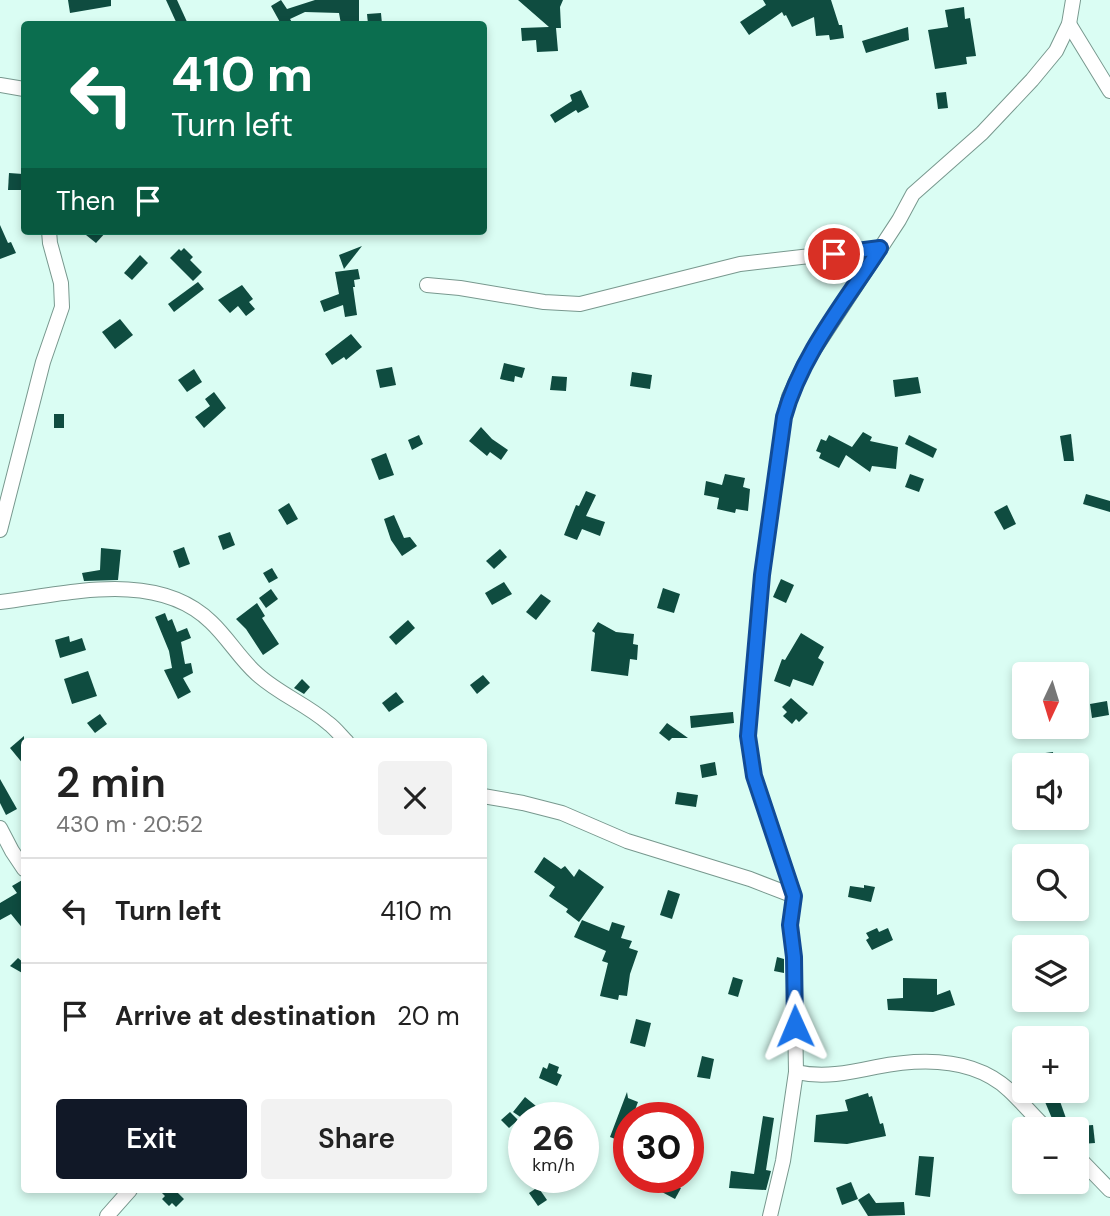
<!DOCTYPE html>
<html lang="en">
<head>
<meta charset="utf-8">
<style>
  body { margin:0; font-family:"DM Sans",sans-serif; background:#f2f2f2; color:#222; height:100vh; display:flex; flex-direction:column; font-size:26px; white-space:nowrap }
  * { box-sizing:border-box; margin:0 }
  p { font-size:23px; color:#767676 }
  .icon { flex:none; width:38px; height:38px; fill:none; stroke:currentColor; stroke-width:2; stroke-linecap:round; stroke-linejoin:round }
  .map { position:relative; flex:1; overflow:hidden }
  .details { position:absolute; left:21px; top:738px; width:466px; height:455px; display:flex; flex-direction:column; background:#fff; border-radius:7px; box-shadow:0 4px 10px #0003 }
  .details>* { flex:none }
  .banner { position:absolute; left:21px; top:21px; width:466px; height:214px; border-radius:7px; box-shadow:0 4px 10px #0003; background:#0b6e4f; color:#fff; overflow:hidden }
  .needle { width:46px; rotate:184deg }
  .buttons { position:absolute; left:1012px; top:662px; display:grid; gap:14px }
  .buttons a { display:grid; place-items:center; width:77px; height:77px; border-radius:7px; background:#fff; box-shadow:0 4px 10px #0003; font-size:35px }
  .speed { position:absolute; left:508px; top:1102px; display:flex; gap:14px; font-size:35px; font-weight:700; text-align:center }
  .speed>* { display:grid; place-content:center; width:91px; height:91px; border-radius:50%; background:#fff; box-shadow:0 4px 10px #0003; line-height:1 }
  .speed small { font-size:18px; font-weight:400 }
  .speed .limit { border:10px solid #d22; background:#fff; color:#111 }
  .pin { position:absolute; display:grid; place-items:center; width:60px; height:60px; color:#fff; margin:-30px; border:4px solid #fff; border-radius:50%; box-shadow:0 2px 7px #0007 }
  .me { position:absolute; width:77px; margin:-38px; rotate:359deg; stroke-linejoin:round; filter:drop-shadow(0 0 5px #0008) }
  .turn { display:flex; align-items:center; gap:24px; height:147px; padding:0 35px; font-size:32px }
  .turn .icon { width:91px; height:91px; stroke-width:2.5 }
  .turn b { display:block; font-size:49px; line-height:60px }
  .then { display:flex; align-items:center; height:66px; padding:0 35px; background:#0003; gap:14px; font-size:26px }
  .round { display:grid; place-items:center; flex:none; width:74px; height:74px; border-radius:7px; background:#f2f2f2 }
  .summary { display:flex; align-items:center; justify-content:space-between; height:119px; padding:0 35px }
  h1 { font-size:42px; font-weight:600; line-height:52px }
  .action { display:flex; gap:14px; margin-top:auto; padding:14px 35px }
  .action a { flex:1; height:80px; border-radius:7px; background:#111827; color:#fff; font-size:28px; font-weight:600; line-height:80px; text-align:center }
  .action a+a { background:#f2f2f2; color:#222 }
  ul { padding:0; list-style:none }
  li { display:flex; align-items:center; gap:21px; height:105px; padding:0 35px; border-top:2px solid #e0e0e0 }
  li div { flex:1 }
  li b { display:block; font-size:26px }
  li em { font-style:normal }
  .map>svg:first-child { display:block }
  .building { fill:#0f4c40 }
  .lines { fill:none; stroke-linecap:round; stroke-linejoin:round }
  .street-casing { stroke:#78988e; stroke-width:16 }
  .street { stroke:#fff; stroke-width:14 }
  .route-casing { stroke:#114b97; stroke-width:18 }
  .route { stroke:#1a73e8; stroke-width:12 }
</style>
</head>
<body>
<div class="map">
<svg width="1110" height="1216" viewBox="0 0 1110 1216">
  <rect width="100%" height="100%" fill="#dafdf3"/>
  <g class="building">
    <polygon points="68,0 111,0 111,6 70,13"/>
    <polygon points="166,0 177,0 188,24 177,24"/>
    <polygon points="281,0 287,9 315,0 359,0 359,22 341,24 339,13 305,12 290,19 293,24 281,24 271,6"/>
    <polygon points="518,0 563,0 560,7 561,28 556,28 558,51 537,52 536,40 522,41 521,28 549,27"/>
    <polygon points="763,0 831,0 839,25 842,25 844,38 830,40 829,35 816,36 814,17 792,27 786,15 784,16 782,12 749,35 740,22 766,5"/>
    <polygon points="964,7 965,19 970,18 976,56 966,57 967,64 935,69 928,30 948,27 945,10"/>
    <polygon points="381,13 382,24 368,24 367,14"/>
    <polygon points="908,27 909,40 866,53 862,41"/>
    <polygon points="581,90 589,107 578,113 576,110 555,123 550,115 572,101 570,95"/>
    <polygon points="946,92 948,108 938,109 936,93"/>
    <polygon points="9,173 23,174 22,190 8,190"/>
    <polygon points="0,225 8,243 11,242 16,253 0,259"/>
    <polygon points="81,231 107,231 96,243"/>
    <polygon points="362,246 344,269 339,255"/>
    <polygon points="184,248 193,257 190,260 202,272 193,281 170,258 179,249 181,251"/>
    <polygon points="140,255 148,263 132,280 124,273"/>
    <polygon points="358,269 360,279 354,280 355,287 353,287 357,315 345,317 343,305 324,312 320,301 339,294 335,272"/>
    <polygon points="198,282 204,289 174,312 168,304"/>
    <polygon points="242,285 253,299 249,302 255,309 246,316 238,306 230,313 218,300"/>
    <polygon points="120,319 133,335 115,349 102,332"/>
    <polygon points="351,334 362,347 346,360 344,357 332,365 325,354"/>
    <polygon points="504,363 525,368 522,378 515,376 514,382 500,379"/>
    <polygon points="392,367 396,385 380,388 376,370"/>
    <polygon points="194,369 202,382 187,392 178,380"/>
    <polygon points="632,372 652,375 650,389 630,386"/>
    <polygon points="552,376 567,377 566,391 550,390"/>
    <polygon points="918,377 921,393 895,397 893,380"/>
    <polygon points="214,392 226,408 204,428 195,417 210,406 205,399"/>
    <rect x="54" y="414" width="10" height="14"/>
    <polygon points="481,427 492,439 508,450 501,460 490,452 487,456 469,441"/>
    <polygon points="863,432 872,437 870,441 898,447 896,469 872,466 870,472 846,455 839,468 819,458 821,453 816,451 821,439 826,441 829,435 852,447"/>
    <polygon points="1071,434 1074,461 1064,461 1060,436"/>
    <polygon points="419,435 423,444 412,450 408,440"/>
    <polygon points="909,435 937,449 933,458 905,444"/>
    <polygon points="386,453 394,475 379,480 371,459"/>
    <polygon points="725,474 745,478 743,487 750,489 748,511 736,509 735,513 717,509 719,498 704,495 706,481 722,485"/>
    <polygon points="910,474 924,479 919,492 905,487"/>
    <polygon points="586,491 596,495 586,516 605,522 600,536 582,529 577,540 564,535 576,505 579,506"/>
    <polygon points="1086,494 1110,501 1110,512 1083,504"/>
    <polygon points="289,503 298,519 287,525 278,510"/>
    <polygon points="1007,505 1016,524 1004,530 994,512"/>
    <polygon points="394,515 404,538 410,537 417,546 402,556 391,540 384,519"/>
    <polygon points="230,532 235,545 223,550 218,536"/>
    <polygon points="184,547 190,564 179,568 173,551"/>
    <polygon points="101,548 121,550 118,580 84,581 82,573 100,570"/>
    <polygon points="500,549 507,557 494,569 486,561"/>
    <polygon points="272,568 278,578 269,583 263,573"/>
    <polygon points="781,579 794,585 786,603 773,597"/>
    <polygon points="504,582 512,594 492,605 485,593"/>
    <polygon points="663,588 680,594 674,613 657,608"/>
    <polygon points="271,589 278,599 266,608 259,598"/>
    <polygon points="541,594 551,601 536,620 526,612"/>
    <polygon points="257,603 265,616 262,618 279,644 263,655 246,629 236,619"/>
    <polygon points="165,613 168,621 172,619 177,632 187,628 191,638 181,642 185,664 191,663 193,673 183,678 191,692 178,699 164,670 172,668 169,651 155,617"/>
    <polygon points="408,620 415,628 396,645 389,637"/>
    <polygon points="598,622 616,632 634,634 633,644 638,645 637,660 630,659 628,676 591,671 595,633 592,631"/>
    <polygon points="801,633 824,647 818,658 824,662 813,686 793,679 790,687 774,681 782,659 785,660"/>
    <polygon points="69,636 70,642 82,638 86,650 60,658 55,640"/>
    <polygon points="88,671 97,696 72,704 64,679"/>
    <polygon points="483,675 490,683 477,694 470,685"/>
    <polygon points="302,679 310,687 304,694 294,688"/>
    <polygon points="396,692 404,702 389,712 382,703"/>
    <polygon points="791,698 808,713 799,722 796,719 792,724 783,716 787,712 782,707"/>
    <polygon points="1107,701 1109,715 1092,718 1090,704"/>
    <polygon points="733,712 734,723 691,728 690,716"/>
    <polygon points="100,714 107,724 95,733 87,723"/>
    <polygon points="667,723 688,738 672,738 669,741 659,733"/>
    <polygon points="24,736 24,765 10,748"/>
    <polygon points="1053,752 1054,765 1031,765 1030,755"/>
    <polygon points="715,762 717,775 702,778 700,765"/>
    <polygon points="0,779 17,809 6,815 0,803"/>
    <polygon points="677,792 698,795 696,807 675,804"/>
    <polygon points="544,857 561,869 565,866 574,877 579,869 604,887 579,922 566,912 568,909 549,896 555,887 534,872"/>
    <polygon points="24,879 24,930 11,914 0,920 0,903 17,893 12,886"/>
    <polygon points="864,885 875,887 871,902 848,897 850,886 864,888"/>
    <polygon points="668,890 680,894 672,919 660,915"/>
    <polygon points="582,920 609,931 612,922 625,926 621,938 632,941 629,948 638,951 630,974 627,996 619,995 618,1000 600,996 608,963 602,961 606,951 574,937"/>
    <polygon points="877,928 879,932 888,928 893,940 872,950 866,940 869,938 866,933"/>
    <polygon points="777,957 784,959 784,973 774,971"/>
    <polygon points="18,958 24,963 24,974 10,966"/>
    <polygon points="733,977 743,980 738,997 728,994"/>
    <polygon points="903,978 937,979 937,995 950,990 955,1005 933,1012 888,1010 887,999 903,998"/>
    <polygon points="636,1019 651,1023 645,1047 630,1043"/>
    <polygon points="702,1056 714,1059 710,1079 697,1077"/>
    <polygon points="549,1063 559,1067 557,1073 562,1075 557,1086 539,1078 543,1067 547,1069"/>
    <polygon points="1040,1090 1056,1090 1068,1124 1056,1128"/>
    <polygon points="627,1092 628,1098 638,1102 632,1118 628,1118 628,1126 623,1142 610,1137"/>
    <polygon points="868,1093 869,1097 872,1096 880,1124 883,1123 886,1136 847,1144 814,1142 816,1115 848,1111 845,1100"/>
    <polygon points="525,1097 536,1106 533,1109 546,1118 522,1118 513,1112"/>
    <polygon points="510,1112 518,1120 509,1128 501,1120"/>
    <polygon points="763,1116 774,1118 766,1170 771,1171 766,1190 729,1188 731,1171 754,1174"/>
    <polygon points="1093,1125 1095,1143 1081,1144 1079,1126"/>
    <polygon points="919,1156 934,1157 930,1197 915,1195"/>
    <polygon points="665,1181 681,1188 675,1199 660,1191"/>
    <polygon points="851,1182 858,1199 842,1205 836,1188"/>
    <polygon points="538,1187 547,1200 538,1206 529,1193"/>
    <polygon points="159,1190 175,1190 184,1199 176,1207 172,1203 169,1206 162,1199 165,1196"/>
    <polygon points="869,1193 876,1203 904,1202 905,1215 868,1216 858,1200"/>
  </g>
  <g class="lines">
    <defs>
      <g id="street">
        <polyline points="1069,24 1110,91"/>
        <polyline points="0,85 24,89"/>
        <polyline points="427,285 460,288 544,302 580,304 740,264 880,248"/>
        <polyline points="0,530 43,362 62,307 61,283 50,243 49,231"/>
        <path d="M 0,602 C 67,594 157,569 211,622 C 228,638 240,659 257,674 C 279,694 306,704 328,723 C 335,728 341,736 347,742"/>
        <polyline points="483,796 523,803 562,813 627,841 750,879 794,896 790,925 794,957 796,1072 783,1161 770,1216"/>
        <polyline points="0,828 12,851 24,869"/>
        <polyline points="794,896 754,776 748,736 762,575 784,417 789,397 804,365 899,220 913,194 982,133 1032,80 1056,51 1069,24 1073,0"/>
        <path d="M 796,1072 C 823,1078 848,1073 876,1067 C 921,1058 973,1057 1009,1090 C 1022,1102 1034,1117 1047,1129"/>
        <polyline points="1076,1155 1110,1190"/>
        <polyline points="107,1216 130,1190"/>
      </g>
    </defs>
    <use href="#street" class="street-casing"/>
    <use href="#street" class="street"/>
  </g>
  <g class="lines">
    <defs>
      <path id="route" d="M 795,1026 L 794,957 L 790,925 L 794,896 L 754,776 L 748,736 L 762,575 L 784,417 C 801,355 845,302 880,248 L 834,254"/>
    </defs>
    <use href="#route" class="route-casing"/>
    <use href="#route" class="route"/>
  </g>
</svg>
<div class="buttons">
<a><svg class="needle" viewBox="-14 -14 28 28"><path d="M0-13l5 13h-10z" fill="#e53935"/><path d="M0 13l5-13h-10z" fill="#767676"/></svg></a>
<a><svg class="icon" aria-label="sound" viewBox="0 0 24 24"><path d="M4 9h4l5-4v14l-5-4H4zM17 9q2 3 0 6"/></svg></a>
<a><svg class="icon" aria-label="search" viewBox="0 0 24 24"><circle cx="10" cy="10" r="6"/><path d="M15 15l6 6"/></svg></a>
<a><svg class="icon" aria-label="layers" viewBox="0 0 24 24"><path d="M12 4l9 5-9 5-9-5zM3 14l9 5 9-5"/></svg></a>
<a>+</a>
<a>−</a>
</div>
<div class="speed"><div>26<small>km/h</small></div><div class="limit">30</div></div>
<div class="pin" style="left:834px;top:254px;background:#d93025"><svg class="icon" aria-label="arrive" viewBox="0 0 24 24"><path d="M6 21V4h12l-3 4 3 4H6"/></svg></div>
<svg class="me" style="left:795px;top:1026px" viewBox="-20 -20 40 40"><path d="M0-17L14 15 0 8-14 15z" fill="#1a73e8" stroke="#fff" stroke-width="4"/></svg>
<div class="banner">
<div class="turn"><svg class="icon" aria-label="left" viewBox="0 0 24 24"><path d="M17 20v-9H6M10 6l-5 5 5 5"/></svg><div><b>410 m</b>Turn left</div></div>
<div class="then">Then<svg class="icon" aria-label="arrive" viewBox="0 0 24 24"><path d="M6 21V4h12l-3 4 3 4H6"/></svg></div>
</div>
<section class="details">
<div class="summary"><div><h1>2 min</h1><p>430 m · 20:52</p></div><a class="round"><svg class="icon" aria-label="close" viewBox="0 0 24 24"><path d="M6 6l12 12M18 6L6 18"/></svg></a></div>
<ul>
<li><svg class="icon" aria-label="left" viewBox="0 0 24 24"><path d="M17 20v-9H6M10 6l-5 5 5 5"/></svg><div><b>Turn left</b></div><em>410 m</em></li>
<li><svg class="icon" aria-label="arrive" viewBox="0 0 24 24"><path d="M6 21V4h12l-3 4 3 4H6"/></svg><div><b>Arrive at destination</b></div><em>20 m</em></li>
</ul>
<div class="action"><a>Exit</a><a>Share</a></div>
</section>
</div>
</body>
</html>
